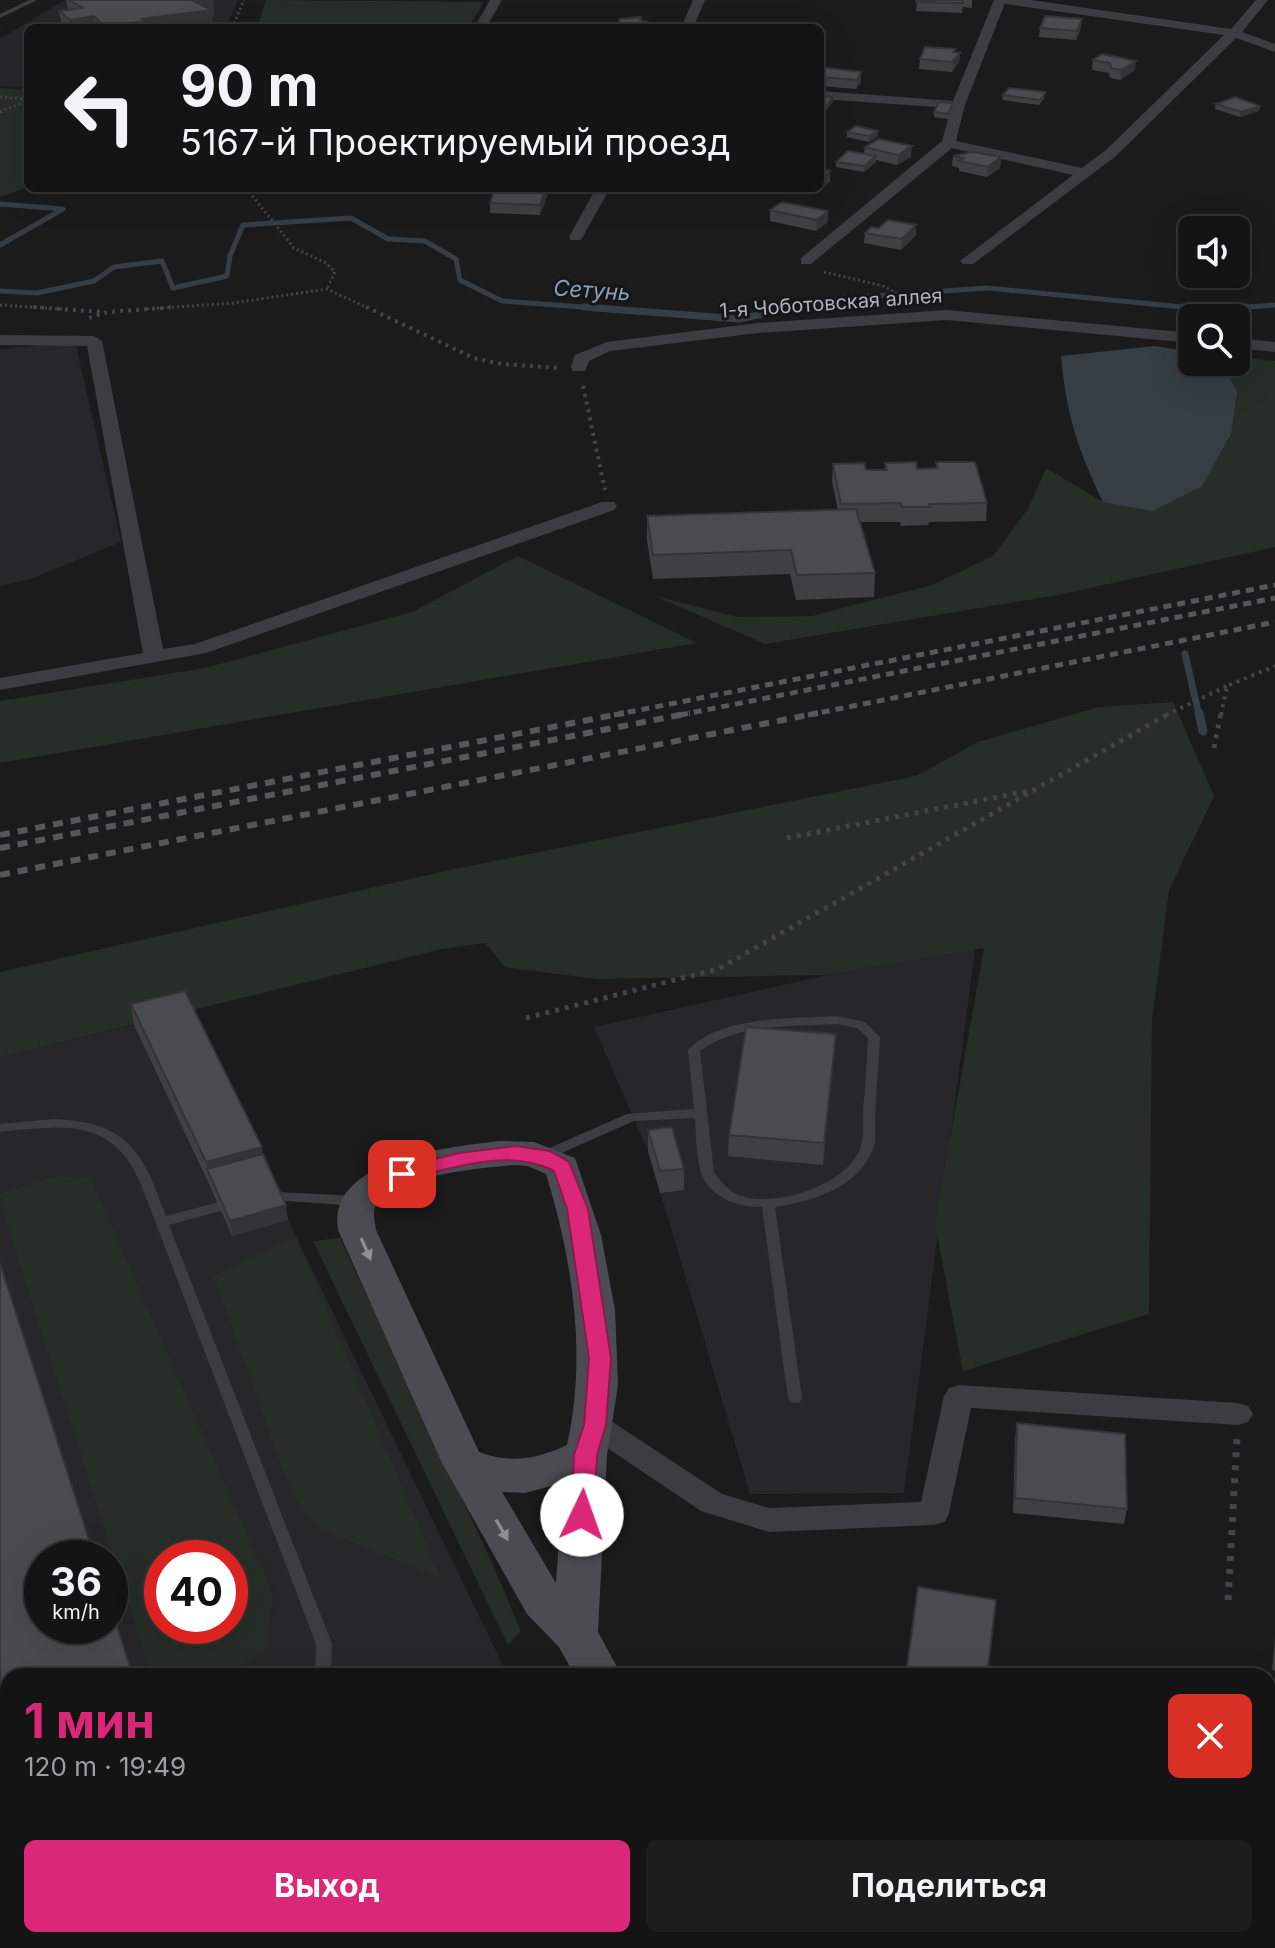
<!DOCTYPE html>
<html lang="ru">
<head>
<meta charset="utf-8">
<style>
  body { margin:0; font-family:Inter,sans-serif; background:#1d1d1e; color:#f1f3f6; height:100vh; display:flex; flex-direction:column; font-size:30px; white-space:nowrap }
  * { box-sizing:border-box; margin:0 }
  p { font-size:26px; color:#9d9ea0 }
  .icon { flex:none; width:44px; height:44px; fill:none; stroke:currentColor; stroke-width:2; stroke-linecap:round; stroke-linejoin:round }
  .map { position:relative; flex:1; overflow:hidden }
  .details { position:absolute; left:0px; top:1668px; width:1276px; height:280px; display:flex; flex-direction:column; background:#141415; border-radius:24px 24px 0 0; box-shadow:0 8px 32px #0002,0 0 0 2px #333334 }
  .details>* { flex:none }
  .top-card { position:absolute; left:24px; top:24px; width:800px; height:168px; border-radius:12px; box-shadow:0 8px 32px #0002,0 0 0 2px #333334; background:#141415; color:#f1f3f6; overflow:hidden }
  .controls { position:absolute; left:1178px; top:216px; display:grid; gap:16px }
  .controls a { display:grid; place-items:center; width:72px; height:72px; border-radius:12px; background:#141415; box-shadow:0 8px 32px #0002,0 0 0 2px #333334; font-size:40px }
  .speed { position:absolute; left:24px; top:1540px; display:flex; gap:16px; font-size:40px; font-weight:700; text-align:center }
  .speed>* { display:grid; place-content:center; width:104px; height:104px; border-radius:50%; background:#141415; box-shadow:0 8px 32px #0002,0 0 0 2px #333334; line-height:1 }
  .speed small { font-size:20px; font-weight:400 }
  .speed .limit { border:12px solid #d22; background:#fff; color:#111 }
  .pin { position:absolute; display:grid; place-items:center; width:68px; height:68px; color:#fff; margin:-34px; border-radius:16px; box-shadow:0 4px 12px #0006 }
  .me { position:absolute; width:88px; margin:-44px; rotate:3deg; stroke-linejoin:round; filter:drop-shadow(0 0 6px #0008) }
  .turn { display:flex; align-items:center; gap:28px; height:168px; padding:0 24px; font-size:36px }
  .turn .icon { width:104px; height:104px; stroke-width:2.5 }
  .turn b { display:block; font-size:56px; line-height:68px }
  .round { display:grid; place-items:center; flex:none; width:84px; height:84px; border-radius:12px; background:#1d1d1e }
  .headline { display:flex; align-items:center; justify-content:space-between; height:136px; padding:0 24px }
  h1 { font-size:48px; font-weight:700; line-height:60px; color:#db2777 }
  .button { display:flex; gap:16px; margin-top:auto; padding:16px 24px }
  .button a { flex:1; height:92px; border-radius:12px; background:#db2777; color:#fff; font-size:32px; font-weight:700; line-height:92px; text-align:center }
  .button a+a { background:#1d1d1e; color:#f1f3f6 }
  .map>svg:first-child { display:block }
  .built { fill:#272729; fill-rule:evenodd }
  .green { fill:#272e28; fill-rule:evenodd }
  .water { fill:#363e44 }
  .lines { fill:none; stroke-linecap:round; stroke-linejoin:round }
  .stream-far2 { stroke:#363e44; stroke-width:5 }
  .stream-far1 { stroke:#363e44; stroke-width:7 }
  .stream { stroke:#363e44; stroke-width:9 }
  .path-far3 { stroke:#424448; stroke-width:3; stroke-dasharray:2 3; stroke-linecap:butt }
  .path-far2 { stroke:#424448; stroke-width:4; stroke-dasharray:3 5; stroke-linecap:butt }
  .path-far1 { stroke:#424448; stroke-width:5; stroke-dasharray:4 6; stroke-linecap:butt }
  .path { stroke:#424448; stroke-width:7; stroke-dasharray:5 8; stroke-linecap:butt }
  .lane { fill:#3c3d41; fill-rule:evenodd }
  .street { fill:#3c3d41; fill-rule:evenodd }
  .secondary { fill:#4a4c51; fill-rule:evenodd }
  .rail-far1 { stroke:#55575c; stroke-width:5; stroke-dasharray:8 6; stroke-linecap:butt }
  .rail { stroke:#55575c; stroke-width:6; stroke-dasharray:10 8; stroke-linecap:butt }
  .wall { fill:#404043 }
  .shaded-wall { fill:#343437 }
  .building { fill:#4a4b4e; stroke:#343437; stroke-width:2 }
  .oneway { fill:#8c8f95 }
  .route { fill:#db2777; stroke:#8e194d; stroke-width:2 }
  .labels { text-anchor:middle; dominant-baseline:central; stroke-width:6; stroke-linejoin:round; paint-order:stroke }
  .far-street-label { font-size:20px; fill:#afb3ba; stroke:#161618 }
  .far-water-label { font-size:22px; font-style:italic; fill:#8aa0b1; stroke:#161618 }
</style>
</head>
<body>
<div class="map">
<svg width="1275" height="1948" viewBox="0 0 1275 1948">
  <rect width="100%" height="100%" fill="#1b1b1c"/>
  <g class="built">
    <polygon points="65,0 238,0 226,28 28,28 28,88 0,86 0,39"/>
    <polygon points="60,344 76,346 121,542 30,579 0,586 0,349"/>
    <polygon points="976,942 904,1493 750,1494 648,1151 594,1027"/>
    <path d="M 188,1012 L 508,1676 L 8,1676 L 8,1940 L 480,1940 L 472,1948 L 0,1948 L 0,1057 ZM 42,1558 L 110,1558 L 110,1626 L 42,1626 ZM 162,1558 L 230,1558 L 230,1626 L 162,1626 Z"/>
  </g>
  <g class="green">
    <polygon points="266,0 484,2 468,28 257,28"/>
    <polygon points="0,88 28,90 28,187 0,197"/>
    <polygon points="1236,357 1275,361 1275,547 1063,594 765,644 655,596 737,617 812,616 932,585 993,556 1028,509 1046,468 1103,502 1237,391 1220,362 1236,362"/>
    <polygon points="518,556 697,643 0,763 0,701 205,668 412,612"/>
    <polygon points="1173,702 1214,796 1169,890 1152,1020 1149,1314 963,1371 935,1224 984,948 825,975 597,979 505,967 485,943 442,949 0,1057 0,972 450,870 916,776 978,742 1099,707"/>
    <path d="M 58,1176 L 90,1177 L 273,1594 L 267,1648 L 226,1676 L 152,1676 L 0,1202 L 0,1194 ZM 162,1558 L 230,1558 L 230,1626 L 162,1626 Z"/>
    <polygon points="296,1237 441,1578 319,1528 292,1495 214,1276"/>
    <polygon points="340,1238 492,1563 521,1631 508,1645 313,1241"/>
  </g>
  <path class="water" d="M 1155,346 L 1192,352 L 1192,362 L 1220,362 L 1237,391 L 1231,434 L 1202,486 L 1153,511 L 1103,502 C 1078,450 1066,414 1061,356 Z"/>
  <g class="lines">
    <g class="stream-far2">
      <polyline points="0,204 63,209 0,245"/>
      <polyline points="0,291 37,293 94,281 114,267 162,261 173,288 227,276 230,256 243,225 351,218 388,239 425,241 456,259 460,280 502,301 610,309"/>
      <polyline points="788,309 844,298 987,288 1203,309"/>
      <polyline points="1221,309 1275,305"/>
    </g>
    <g class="stream-far1">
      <polyline points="584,307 739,319 798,307"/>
      <polyline points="1183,307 1211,310 1246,307"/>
      <polyline points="1185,654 1199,715"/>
    </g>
    <polyline class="stream" points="1199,713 1203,731"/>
    <g class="path-far3">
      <polyline points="232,28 244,0"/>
      <polyline points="0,97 27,99"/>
      <polyline points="0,112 28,100"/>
      <polyline points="246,188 294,248 326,263 335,272 327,289"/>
      <polyline points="824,272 883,286 902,296"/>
      <polyline points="0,305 62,309"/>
      <polyline points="147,309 234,303 327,289 370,309"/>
    </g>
    <g class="path-far2">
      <polyline points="33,307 103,312"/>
      <polyline points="366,307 474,358 501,364 561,368"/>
      <polyline points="89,318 108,312 175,307"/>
      <polyline points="583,386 605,490"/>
      <polyline points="1166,715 1227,686"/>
      <polyline points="1221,715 1227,686 1275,666"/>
    </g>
    <g class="path-far1">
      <polyline points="1214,748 1221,713"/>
      <polyline points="787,838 1034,790 1170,713"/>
      <polyline points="526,1018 718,969 1034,790"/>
    </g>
    <polyline class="path" points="1228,1600 1237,1438"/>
    <g class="lane">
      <polygon points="29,0 37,0 0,18 0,14"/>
      <path d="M 836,1016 L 865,1022 L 880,1037 C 879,1064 876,1091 875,1118 C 875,1129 877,1139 873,1149 C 858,1188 813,1201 775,1207 L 802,1398 L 800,1402 L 795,1403 L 790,1402 L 788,1398 L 762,1207 C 738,1208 706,1196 700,1169 C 696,1153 696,1134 695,1118 L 634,1121 L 548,1159 L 538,1159 L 536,1156 L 538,1153 L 627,1114 L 694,1109 L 688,1050 C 720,1015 792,1019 836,1016 ZM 836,1024 L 857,1028 L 868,1038 C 867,1063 865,1088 863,1112 C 862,1124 865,1138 860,1149 C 845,1186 777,1207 741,1196 C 729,1192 721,1182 714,1172 L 700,1051 C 739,1023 790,1027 836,1024 Z"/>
      <path d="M 54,1119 C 128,1122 143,1152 166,1216 L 219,1202 L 224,1204 L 226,1207 L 224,1210 L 169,1225 L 332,1644 L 331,1676 L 315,1676 L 316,1644 L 142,1187 C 114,1117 64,1125 0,1132 L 0,1124 Z"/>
      <polygon points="278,1192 358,1196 363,1198 365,1201 363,1204 358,1206 273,1200 271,1197 273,1194"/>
      <polygon points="8,1924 9,1940 0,1943 0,1927"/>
    </g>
    <g class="street">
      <polygon points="490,0 502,0 486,28 474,28"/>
      <polygon points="693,0 705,0 693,28 681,28"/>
      <path d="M 994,0 L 1031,0 L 1231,29 L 1256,0 L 1268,0 L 1242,32 L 1275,44 L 1275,52 L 1236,38 L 1116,156 L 973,264 L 963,264 L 960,261 L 1073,175 L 952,148 L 811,264 L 801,264 L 801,258 L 942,141 L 951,108 L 820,99 L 820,91 L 953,101 ZM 1005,3 L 1006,4 L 1224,35 L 1106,150 L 1082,168 L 956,141 L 965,105 Z"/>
      <polygon points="596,188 610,188 581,240 571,240 569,237"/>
      <polygon points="947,310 1192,333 1192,343 947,320 758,333 610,351 589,361 585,371 573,371 571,367 575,355 607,342 758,323"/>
      <polygon points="0,335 94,336 102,341 163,649 195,644 602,502 614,502 617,506 614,510 206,653 0,690 0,678 143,653 87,346 0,345"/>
      <polygon points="1236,338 1275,342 1275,352 1236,348"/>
      <polygon points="959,1385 1238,1403 1248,1406 1253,1414 1248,1422 1238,1425 971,1408 949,1513 945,1522 934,1525 769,1532 701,1511 585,1433 580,1425 585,1417 595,1414 605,1417 722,1494 769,1508 921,1502 944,1396 949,1388"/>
    </g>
    <g class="secondary">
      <path d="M 500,1141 L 534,1142 L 575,1158 L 601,1235 L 615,1310 L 618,1385 L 607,1455 L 598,1632 L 622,1676 L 575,1676 L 559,1647 L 527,1614 L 442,1463 L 338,1230 C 326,1159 450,1147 500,1141 ZM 516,1165 L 528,1166 L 546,1174 C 573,1262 587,1355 567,1445 C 537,1459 511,1464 479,1452 L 376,1230 C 375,1222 372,1212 376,1205 C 395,1175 484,1167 516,1165 ZM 563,1483 L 556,1583 L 502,1492 L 525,1493 Z"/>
      <polygon points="586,1940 636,1940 633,1948 583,1948"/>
    </g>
    <g class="rail-far1">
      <polyline points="614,715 1275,585"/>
      <polyline points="680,715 1275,598"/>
      <polyline points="808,715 1275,622"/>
    </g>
    <g class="rail">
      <polyline points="0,835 624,713"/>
      <polyline points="0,848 690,713"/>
      <polyline points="0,875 818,713"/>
    </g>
  </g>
  <g class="wall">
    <polygon points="66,0 213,0 214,15 212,16 213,28 62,28 59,11 68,10"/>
    <polygon points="917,0 972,0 972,8 963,7 962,13 916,11"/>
    <polygon points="641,20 647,28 617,28 617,26"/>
    <polygon points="1040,28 1081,28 1076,40 1039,37"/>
    <polygon points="954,52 960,53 959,62 952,72 919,69 920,59"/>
    <polygon points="1102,54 1135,70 1120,80 1110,78 1109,73 1092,70 1093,60"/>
    <polygon points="820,67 861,72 861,82 856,89 820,86"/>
    <polygon points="1003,95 1045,97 1039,105 1002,100"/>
    <polygon points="820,96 833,102 826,110 820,110"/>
    <polygon points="953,103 952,108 948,119 934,117 934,112"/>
    <polygon points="1216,104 1260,106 1259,111 1240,117 1215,109"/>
    <polygon points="878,131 878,136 869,142 847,137 847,132"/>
    <polygon points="865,147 911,157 897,165 876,160 876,162 864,172 836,167 836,162 864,154"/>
    <polygon points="953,156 1001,157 1000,168 987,177 959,171 959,168 952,166"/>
    <polygon points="830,182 813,194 782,188 820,188"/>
    <polygon points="495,188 547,188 548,194 540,215 490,213 490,203"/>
    <polygon points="770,210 828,222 816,231 770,221"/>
    <polygon points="916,225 916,235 901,250 864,243 865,233 879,228"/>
    <polygon points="936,462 987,503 986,521 929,522 928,525 901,526 900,522 860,522 875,573 874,597 796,600 790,574 653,579 647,540 647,516 838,510 832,482 833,464 866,470 885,470 885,463 917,469 936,468"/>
    <polygon points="131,1004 263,1154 288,1220 232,1236 209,1184 134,1025"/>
    <polygon points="834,1055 823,1165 728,1156 729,1135"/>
    <polygon points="648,1130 684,1169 684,1190 660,1193 648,1151"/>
    <polygon points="1017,1423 1127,1509 1124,1524 1013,1513 1015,1438"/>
    <polygon points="1275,1639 1275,1671 1272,1670"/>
  </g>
  <g class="shaded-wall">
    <polygon points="199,0 213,0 214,15 212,16 213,28 99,28 142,19"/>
    <polygon points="94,16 95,25 93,23 94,28 71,28 70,20"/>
    <polygon points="1082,19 1081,28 1076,40 1077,31"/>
    <polygon points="955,49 954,59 960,53 959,62 952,72"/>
    <polygon points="1136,61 1135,70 1120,80 1121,70"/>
    <polygon points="861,72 861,82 856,89 857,80"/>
    <polygon points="833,97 833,102 826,110 827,105"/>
    <polygon points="1260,106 1259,111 1240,117 1241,112"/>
    <polygon points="878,131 878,136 869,142 869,136"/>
    <polygon points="912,146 911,157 897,165 898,155"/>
    <polygon points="876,156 876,162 864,172 864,166"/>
    <polygon points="1001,157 1000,168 987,177 988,167"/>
    <polygon points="830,171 830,182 813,194 814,188 820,188 820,179"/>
    <polygon points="546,188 547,188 548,194 540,215 540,205"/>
    <polygon points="828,211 828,222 816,231 817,220"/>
    <polygon points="916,225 916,235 901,250 902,239"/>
    <polygon points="836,1034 834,1055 823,1165 824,1143"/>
    <polygon points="262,1147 264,1169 207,1169 206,1162"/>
    <polygon points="286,1205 288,1220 232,1236 230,1221"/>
    <polygon points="8,1814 8,1830 0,1833 0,1817"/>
  </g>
  <g class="building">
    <polygon points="69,0 199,0 193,1 212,10 142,19 145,21 99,28 93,23 100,22 94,16 70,20 59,11 83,8"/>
    <polygon points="917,0 963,0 963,3 916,2"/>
    <polygon points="1045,16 1082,19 1077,31 1040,28"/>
    <polygon points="641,17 640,20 648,22 645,27 617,26 620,19"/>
    <polygon points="552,26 570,26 570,28 550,28"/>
    <polygon points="925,47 955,49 953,52 960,53 952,62 920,59"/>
    <polygon points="1102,54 1136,61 1121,70 1111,68 1110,63 1093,60"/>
    <polygon points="820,67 861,72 857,80 820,77"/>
    <polygon points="1009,88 1046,92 1040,100 1003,95"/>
    <polygon points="820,96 833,97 827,105 820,105"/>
    <polygon points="1235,97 1260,106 1241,112 1216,104"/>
    <polygon points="939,102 953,103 948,114 934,112"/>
    <polygon points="856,126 878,131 869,136 847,132"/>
    <polygon points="879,139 912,146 898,155 865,147"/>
    <polygon points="848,151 876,156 864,166 836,162"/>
    <polygon points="973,152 1001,157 988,167 959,161 964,158 953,156"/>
    <polygon points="820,169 830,171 820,179"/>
    <polygon points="495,188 546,188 540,205 490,203"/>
    <polygon points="782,202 828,211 817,220 770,210"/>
    <polygon points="888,220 916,225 902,239 865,233 871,227 879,228"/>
    <polygon points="916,462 917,469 938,468 936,462 975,462 987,503 929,504 930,507 902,507 901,503 841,504 833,464 864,463 866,470 887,470 885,463"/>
    <polygon points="856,509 875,573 797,575 791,550 653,555 647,516"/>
    <polygon points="185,991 262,1147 206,1162 131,1004"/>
    <polygon points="746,1027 836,1034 824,1143 729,1135"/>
    <polygon points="672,1127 684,1169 660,1171 648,1130"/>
    <polygon points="263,1154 286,1205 230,1221 207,1169"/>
    <polygon points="0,1263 95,1558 42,1558 42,1626 110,1626 110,1604 133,1676 8,1676 8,1814 0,1817"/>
    <polygon points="1017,1423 1125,1434 1127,1509 1015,1498"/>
    <polygon points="918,1587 996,1600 987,1676 920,1676 906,1674"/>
  </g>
  <defs><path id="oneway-solid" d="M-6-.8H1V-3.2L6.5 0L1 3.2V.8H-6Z" transform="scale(2)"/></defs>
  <g class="oneway">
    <use href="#oneway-solid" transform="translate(366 1249) rotate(66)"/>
    <use href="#oneway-solid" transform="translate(502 1530) rotate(60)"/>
  </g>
  <path class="route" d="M 516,1146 L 550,1151 L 569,1162 L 588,1209 L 611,1358 L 606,1425 L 597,1455 L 594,1515 L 591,1521 L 582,1524 L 574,1521 L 571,1515 L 574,1455 L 584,1425 L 589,1358 L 567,1209 L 554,1171 C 509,1147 449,1169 402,1180 L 392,1174 L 395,1169 L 459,1153 Z"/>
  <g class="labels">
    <g class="far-street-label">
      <text transform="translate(831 303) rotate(-4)">1-я Чоботовская аллея</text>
    </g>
    <g class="far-water-label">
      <text transform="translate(592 290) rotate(4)">Сетунь</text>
    </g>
  </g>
</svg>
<div class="controls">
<a><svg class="icon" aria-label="sound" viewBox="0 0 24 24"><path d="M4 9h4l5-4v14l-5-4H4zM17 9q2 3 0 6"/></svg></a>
<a><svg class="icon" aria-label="search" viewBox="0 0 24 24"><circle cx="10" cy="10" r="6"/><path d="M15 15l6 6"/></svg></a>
</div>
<div class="speed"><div>36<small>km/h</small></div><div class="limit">40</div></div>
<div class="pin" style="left:402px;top:1174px;background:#d93025"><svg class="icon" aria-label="arrive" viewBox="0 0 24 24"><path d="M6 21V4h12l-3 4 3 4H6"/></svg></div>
<svg class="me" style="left:582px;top:1515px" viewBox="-20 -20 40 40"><circle r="19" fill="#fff"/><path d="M0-13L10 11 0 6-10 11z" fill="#db2777"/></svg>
<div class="top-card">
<div class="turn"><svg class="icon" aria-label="left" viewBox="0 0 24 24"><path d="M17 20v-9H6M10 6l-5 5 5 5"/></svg><div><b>90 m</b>5167-й Проектируемый проезд</div></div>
</div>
<section class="details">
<div class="headline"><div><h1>1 мин</h1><p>120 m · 19:49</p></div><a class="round" style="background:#d93025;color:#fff"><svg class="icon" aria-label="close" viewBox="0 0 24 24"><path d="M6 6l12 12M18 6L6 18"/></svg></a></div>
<div class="button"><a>Выход</a><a>Поделиться</a></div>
</section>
</div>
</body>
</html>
